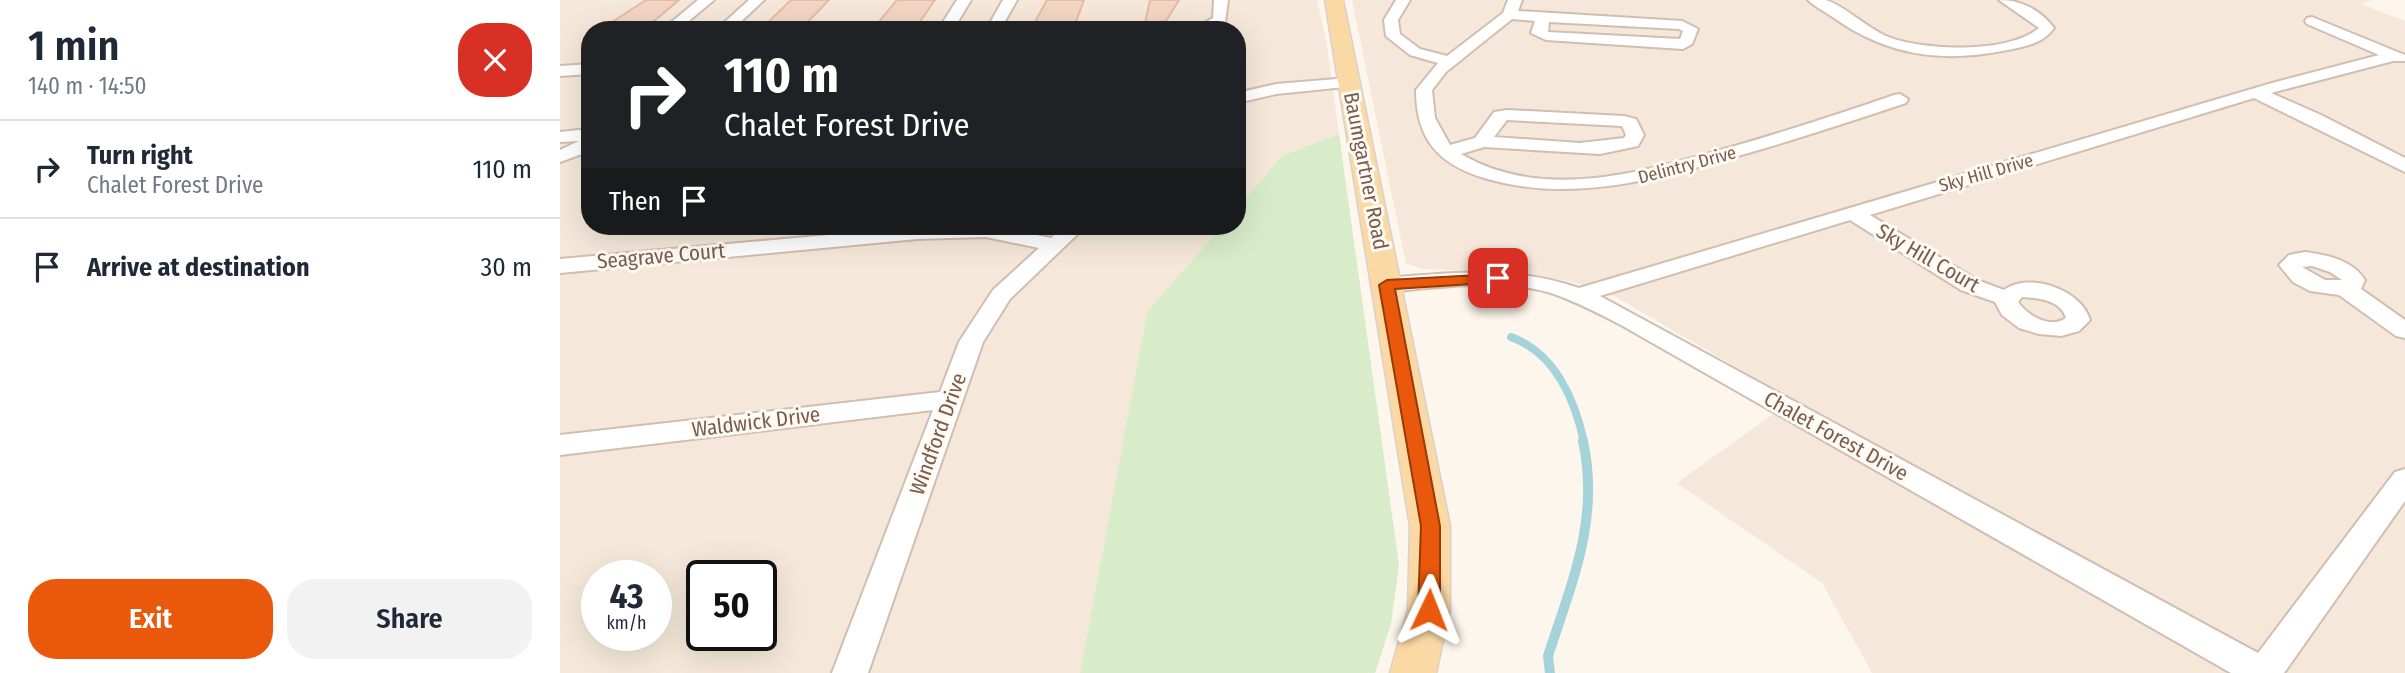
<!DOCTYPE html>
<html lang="en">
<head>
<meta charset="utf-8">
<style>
  body { margin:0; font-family:"Fira Sans Condensed",sans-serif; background:#f2f2f3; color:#1f2937; height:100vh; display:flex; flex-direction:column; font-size:26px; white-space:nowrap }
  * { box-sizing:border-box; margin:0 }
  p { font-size:23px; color:#747a83 }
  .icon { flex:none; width:38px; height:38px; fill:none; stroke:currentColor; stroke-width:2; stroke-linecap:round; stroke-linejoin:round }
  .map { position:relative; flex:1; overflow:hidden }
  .side { display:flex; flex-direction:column; background:#fff; width:560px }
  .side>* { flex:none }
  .top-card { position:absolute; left:21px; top:21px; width:665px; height:214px; border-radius:28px; box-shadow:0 7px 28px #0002; background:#202124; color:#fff; overflow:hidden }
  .speed { position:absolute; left:21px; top:560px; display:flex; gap:14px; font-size:35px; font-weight:700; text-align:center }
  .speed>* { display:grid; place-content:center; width:91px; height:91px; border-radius:50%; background:#fff; box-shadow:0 7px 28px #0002; line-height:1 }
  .speed small { font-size:18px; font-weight:400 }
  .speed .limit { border:4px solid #111; border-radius:10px; background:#fff; color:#111 }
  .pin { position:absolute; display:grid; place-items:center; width:60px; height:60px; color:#fff; margin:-30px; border-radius:14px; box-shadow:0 4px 10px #0006 }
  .me { position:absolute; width:77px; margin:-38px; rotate:2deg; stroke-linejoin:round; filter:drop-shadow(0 0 5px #0008) }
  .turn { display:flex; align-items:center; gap:24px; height:147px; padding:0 28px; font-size:32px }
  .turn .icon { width:91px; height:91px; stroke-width:2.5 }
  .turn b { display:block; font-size:49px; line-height:60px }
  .then { display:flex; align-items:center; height:66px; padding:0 28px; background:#0003; gap:14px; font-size:26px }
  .round { display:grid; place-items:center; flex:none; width:74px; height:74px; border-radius:28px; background:#f2f2f3 }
  .overview { display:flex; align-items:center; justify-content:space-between; height:119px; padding:0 28px }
  h1 { font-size:42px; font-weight:600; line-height:52px }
  .cta { display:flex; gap:14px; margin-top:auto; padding:14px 28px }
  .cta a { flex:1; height:80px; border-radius:28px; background:#ea580c; color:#fff; font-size:28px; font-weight:600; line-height:80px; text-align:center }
  .cta a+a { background:#f2f2f3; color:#1f2937 }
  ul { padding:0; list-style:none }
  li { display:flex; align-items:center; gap:21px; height:98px; padding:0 28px; border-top:2px solid #e0e1e3 }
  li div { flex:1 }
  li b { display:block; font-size:26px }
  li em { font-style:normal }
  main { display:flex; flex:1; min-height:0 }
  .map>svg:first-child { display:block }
  .residential { fill:#f5e8da; fill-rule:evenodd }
  .green { fill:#d8ecc9 }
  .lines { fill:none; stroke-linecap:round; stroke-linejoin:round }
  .stream-far1 { stroke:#a5d3da; stroke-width:8 }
  .stream { stroke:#a5d3da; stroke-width:10 }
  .building { fill:#f3d5c3; stroke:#e6bba3; stroke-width:2 }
  .minor-casing { stroke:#d1beb0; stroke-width:4 }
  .major-casing { stroke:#dad1cd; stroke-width:3 }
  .minor { fill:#fff; fill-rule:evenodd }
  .major { fill:#fbd9a5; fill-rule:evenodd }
  .route { fill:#ea580c; stroke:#983908; stroke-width:2 }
  .labels { text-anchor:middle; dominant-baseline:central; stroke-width:6; stroke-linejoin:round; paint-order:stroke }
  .far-street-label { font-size:18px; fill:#7a5c4d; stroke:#fffaf3 }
  .street-label { font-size:21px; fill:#7a5c4d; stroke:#fffaf3 }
</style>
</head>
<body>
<main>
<section class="side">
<div class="overview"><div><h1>1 min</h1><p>140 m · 14:50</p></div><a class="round" style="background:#d93025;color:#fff"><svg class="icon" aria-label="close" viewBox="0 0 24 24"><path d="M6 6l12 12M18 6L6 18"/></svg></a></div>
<ul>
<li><svg class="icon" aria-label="right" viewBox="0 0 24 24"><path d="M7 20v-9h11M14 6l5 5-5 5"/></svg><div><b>Turn right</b><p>Chalet Forest Drive</p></div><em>110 m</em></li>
<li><svg class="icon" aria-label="arrive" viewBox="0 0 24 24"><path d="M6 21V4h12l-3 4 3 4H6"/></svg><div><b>Arrive at destination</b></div><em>30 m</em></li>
</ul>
<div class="cta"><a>Exit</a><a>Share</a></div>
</section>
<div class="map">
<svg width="1845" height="673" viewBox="0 0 1845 673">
  <rect width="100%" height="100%" fill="#fdf6ec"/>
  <g class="residential">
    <path d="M 0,0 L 757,0 L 767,45 L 779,134 L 723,155 L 677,208 L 677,30 L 30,30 L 30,226 L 662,226 L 587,312 L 520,673 L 0,673 ZM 37,576 L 96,576 L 96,635 L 37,635 ZM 142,576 L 201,576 L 201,635 L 142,635 Z"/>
    <polygon points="792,0 1813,0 1801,4 1845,21 1845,673 1312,673 1262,583 1117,483 1232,400 1056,297 1013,282 965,273 864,269 846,264"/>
  </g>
  <polygon class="green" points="779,134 839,565 831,624 815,673 520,673 587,312 662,226 677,226 677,208 723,155"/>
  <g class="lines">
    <path class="stream-far1" d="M 951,337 C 995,353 1015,400 1024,442"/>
    <path class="stream" d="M 990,673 L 988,656 C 1012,582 1040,519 1023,441"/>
  </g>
  <g class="building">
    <polygon points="86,0 119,0 86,28 40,30"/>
    <polygon points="231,0 269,0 240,30 200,30"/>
    <polygon points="337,0 375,0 354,30 312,30"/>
    <polygon points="487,0 524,0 514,27 471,29"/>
    <polygon points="590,0 619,0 606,21 585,23"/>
  </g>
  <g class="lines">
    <defs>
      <g id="minor">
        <polygon points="138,0 154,0 118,30 102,30"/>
        <polygon points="189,0 204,0 172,30 156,30"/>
        <polygon points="397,0 411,0 393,30 378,30"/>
        <polygon points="443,0 457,0 440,30 426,30"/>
        <polygon points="654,0 668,0 665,23 656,30 632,30 653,18"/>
        <path d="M 836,0 L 850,0 L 838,20 L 840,34 L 860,49 L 887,56 L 943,13 L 948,0 L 962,0 L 958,11 L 1122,21 L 1138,29 L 1132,44 L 1123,49 L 986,40 L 971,33 L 975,21 L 952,19 L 886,72 L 872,90 L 875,118 L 890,145 L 915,138 L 934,112 L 947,110 L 1064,116 L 1076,119 L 1084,135 L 1078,146 L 1040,154 L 924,147 L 901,154 C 984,203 1086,171 1171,147 C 1226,131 1280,114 1334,95 L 1340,94 L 1348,99 L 1346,103 C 1289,122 1232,141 1174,157 C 1090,181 1009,203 924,178 C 878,164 856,139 856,90 L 878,63 L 850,55 L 826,36 L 824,20 ZM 989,22 L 1119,29 L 1123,31 L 1120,39 L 988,32 ZM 947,120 L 1062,126 L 1066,135 L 1064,138 L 1020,143 L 934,137 Z"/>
        <path d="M 1248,0 C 1253,0 1260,0 1265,0 C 1280,3 1308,28 1326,36 C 1361,51 1449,54 1479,28 L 1439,0 C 1461,0 1481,10 1494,28 C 1482,45 1462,47 1442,51 C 1380,63 1327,55 1274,18 C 1266,12 1255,7 1248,0 Z"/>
        <path d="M 1752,17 L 1840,53 L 1845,55 L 1845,61 L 1833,61 L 1711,93 L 1761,115 L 1845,158 L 1845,172 L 1694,98 L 1310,215 L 1417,280 L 1444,290 C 1469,271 1522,290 1530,320 L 1519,331 L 1501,336 L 1479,334 L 1459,328 L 1442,315 L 1435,302 L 1401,290 L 1290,220 L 1040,296 L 1698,653 L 1835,472 L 1845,469 L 1845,501 L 1724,673 L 1671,673 L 1061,325 C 1038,313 1015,301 991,293 C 939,278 880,287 827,292 L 819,290 L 816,285 L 819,280 L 827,278 C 892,272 956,266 1019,288 L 1712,83 L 1819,55 L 1747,24 L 1745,21 L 1747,18 ZM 1462,297 C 1478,298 1501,300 1506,318 C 1490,329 1468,316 1458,302 Z"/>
        <polygon points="30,64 30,74 0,76 0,66"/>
        <polygon points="789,78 795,80 797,83 795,86 716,94 677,103 677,93 716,84"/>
        <polygon points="19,130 30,132 30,151 0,162 0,150 19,141 0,142 0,132"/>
        <polygon points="431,226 491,238 504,226 526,226 450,299 423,342 308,673 272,673 373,410 0,455 0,435 380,392 399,342 433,290 479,248 426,237 357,239 0,273 0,259 357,227"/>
        <path d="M 1745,252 C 1768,255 1792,260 1805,280 L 1801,289 L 1845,320 L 1845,338 L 1836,336 L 1779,295 L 1750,291 L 1733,282 L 1719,265 L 1729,255 ZM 1752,266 L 1770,272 L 1782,280 L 1765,280 L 1742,267 Z"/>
      </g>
      <polygon id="major" points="765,0 783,0 890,526 890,610 876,673 830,673 848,610 850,526"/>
    </defs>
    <use href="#minor" class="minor-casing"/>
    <use href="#major" class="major-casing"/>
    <use href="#minor" class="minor"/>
    <use href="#major" class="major"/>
  </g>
  <polygon class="route" points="938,274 945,278 943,282 835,289 880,526 880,610 877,616 869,619 861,616 858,610 861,526 819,285 827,280"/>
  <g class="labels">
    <g class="far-street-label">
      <text transform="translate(1127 165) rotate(-15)">Delintry Drive</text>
      <text transform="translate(1426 173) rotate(-16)">Sky Hill Drive</text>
    </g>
    <g class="street-label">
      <text transform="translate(806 171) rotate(79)">Baumgartner Road</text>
      <text transform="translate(101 256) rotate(-5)">Seagrave Court</text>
      <text transform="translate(1368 258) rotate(30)">Sky Hill Court</text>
      <text transform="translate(196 422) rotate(-7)">Waldwick Drive</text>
      <text transform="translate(378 434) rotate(-70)">Windford Drive</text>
      <text transform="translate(1276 436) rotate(29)">Chalet Forest Drive</text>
    </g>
  </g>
</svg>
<div class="speed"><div>43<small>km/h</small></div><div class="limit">50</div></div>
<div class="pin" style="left:938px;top:278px;background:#d93025"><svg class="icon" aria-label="arrive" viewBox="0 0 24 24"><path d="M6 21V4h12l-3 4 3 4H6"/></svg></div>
<svg class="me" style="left:869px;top:610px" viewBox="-20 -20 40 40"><path d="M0-17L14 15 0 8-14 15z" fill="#ea580c" stroke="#fff" stroke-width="4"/></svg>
<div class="top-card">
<div class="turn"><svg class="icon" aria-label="right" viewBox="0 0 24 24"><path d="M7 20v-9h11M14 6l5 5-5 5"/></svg><div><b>110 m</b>Chalet Forest Drive</div></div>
<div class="then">Then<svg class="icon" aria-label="arrive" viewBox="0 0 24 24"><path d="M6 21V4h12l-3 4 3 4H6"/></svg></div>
</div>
</div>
</main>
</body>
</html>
